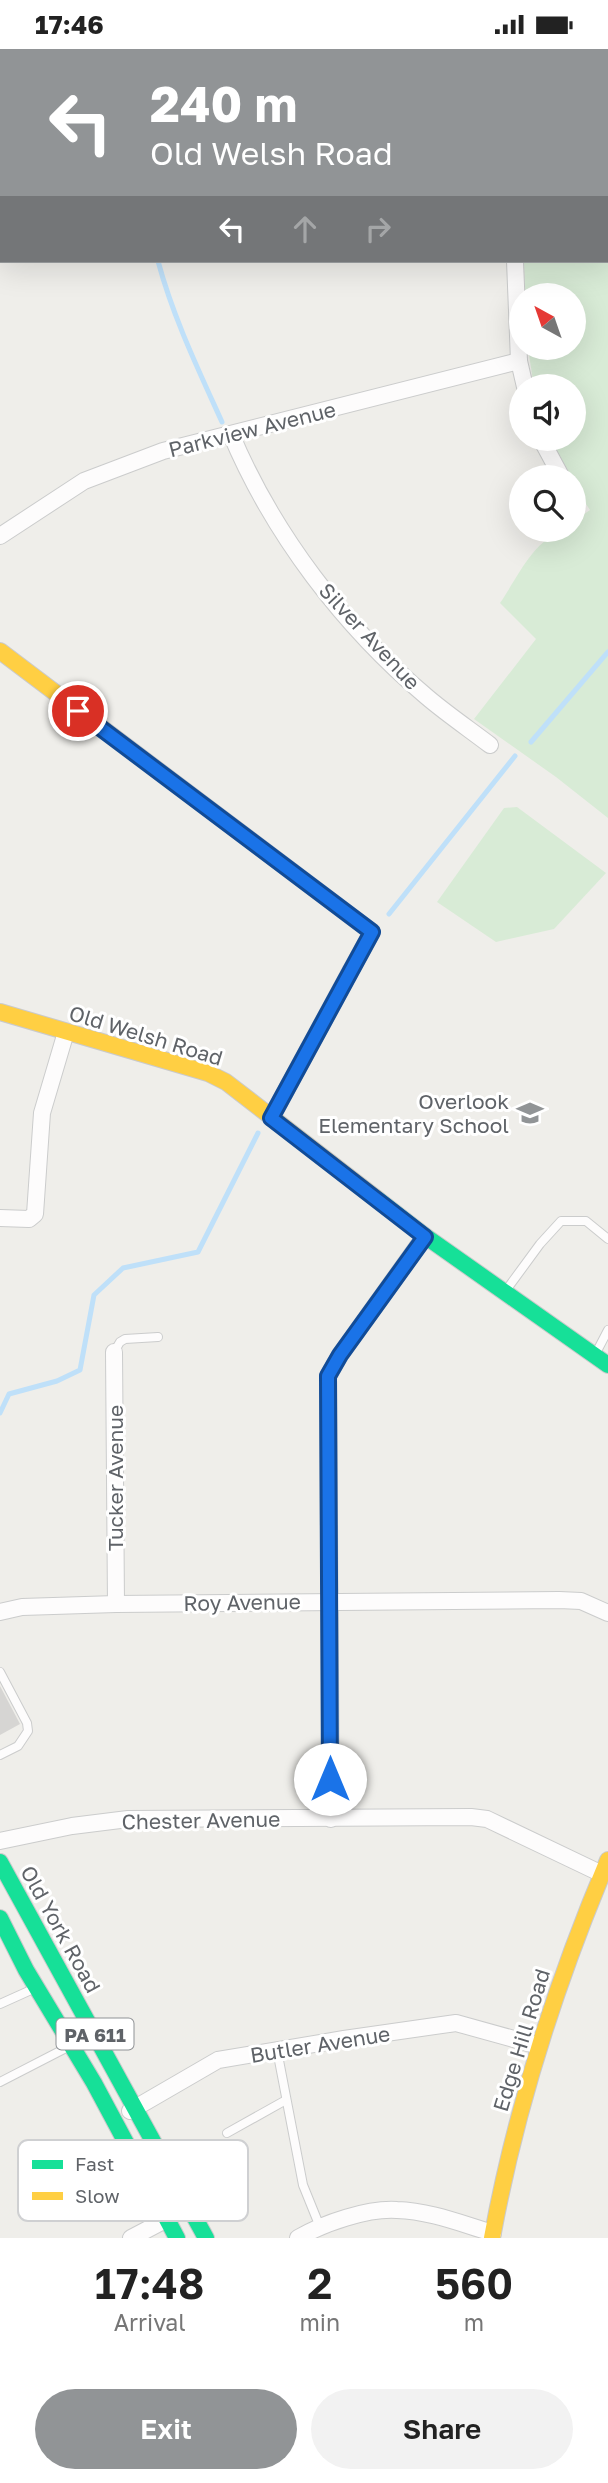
<!DOCTYPE html>
<html lang="en">
<head>
<meta charset="utf-8">
<style>
  body { margin:0; font-family:"Golos Text",sans-serif; background:#f2f2f2; color:#222; height:100vh; display:flex; flex-direction:column; font-size:26px; white-space:nowrap }
  * { box-sizing:border-box; margin:0 }
  p { font-size:23px; color:#767676 }
  .icon { flex:none; width:38px; height:38px; fill:none; stroke:currentColor; stroke-width:2; stroke-linecap:round; stroke-linejoin:round }
  .map { position:relative; height:2189px; overflow:hidden }
  .sheet { display:flex; flex-direction:column; background:#fff; flex:1 }
  .sheet>* { flex:none }
  .guide { position:absolute; left:0px; top:0px; width:609px; height:214px; box-shadow:0 7px 28px #0002; background:#919496; color:#fff; overflow:hidden }
  .needle { width:46px; rotate:320deg }
  .tools { position:absolute; left:509px; top:234px; display:grid; gap:14px }
  .tools a { display:grid; place-items:center; width:77px; height:77px; border-radius:50%; background:#fff; box-shadow:0 7px 28px #0002; font-size:35px }
  .pin { position:absolute; display:grid; place-items:center; width:60px; height:60px; color:#fff; margin:-30px; border:4px solid #fff; border-radius:50%; box-shadow:0 2px 7px #0007 }
  .me { position:absolute; width:77px; margin:-38px; rotate:0deg; stroke-linejoin:round; filter:drop-shadow(0 0 5px #0008) }
  .turn { display:flex; align-items:center; gap:24px; height:147px; padding:0 35px; font-size:32px }
  .turn .icon { width:91px; height:91px; stroke-width:2.5 }
  .turn b { display:block; font-size:49px; line-height:60px }
  .lanes { display:flex; align-items:center; height:66px; padding:0 35px; background:#0003; justify-content:center; gap:35px; direction:ltr }
  .lanes .off { opacity:.35 }
  .eta { display:flex; justify-content:space-evenly; align-items:center; height:119px; text-align:center }
  .eta b { font-size:42px; font-weight:600; line-height:49px }
  .primary-button { display:flex; gap:14px; margin-top:auto; padding:14px 35px }
  .primary-button a { flex:1; height:80px; border-radius:42px; background:#919496; color:#fff; font-size:28px; font-weight:600; line-height:80px; text-align:center }
  .primary-button a+a { background:#f2f2f2; color:#222 }
  .status { display:flex; justify-content:space-between; align-items:center; height:49px; padding:0 35px; background:#fff; direction:ltr }
  .status svg { height:19px; fill:currentColor }
  .map>svg:first-child { display:block }
  .green { fill:#d8ebd6 }
  .lines { fill:none; stroke-linecap:round; stroke-linejoin:round }
  .stream { stroke:#bfe0f9; stroke-width:5 }
  .building { fill:#d6d5d3 }
  .lane-casing { stroke:#cbcccc; stroke-width:10 }
  .street-casing { stroke:#cbcccc; stroke-width:18 }
  .fast-casing { stroke:#cacacb; stroke-width:18 }
  .slow-casing { stroke:#cacacb; stroke-width:18 }
  .lane { stroke:#fdfcfc; stroke-width:8 }
  .street { stroke:#fdfcfc; stroke-width:16 }
  .fast { stroke:#16e098; stroke-width:16 }
  .slow { stroke:#ffcf43; stroke-width:16 }
  .route-casing { stroke:#114b97; stroke-width:18 }
  .route { stroke:#1a73e8; stroke-width:12 }
  .labels { text-anchor:middle; dominant-baseline:central; stroke-width:6; stroke-linejoin:round; paint-order:stroke }
  .shield { fill:#fff; stroke:#8f9295; stroke-width:2 }
  .shield-label { font-size:19px; font-weight:bold; fill:#5f6368 }
  .street-label { font-size:21px; fill:#5f6368; stroke:#fff }
  .poi-label { font-size:21px; fill:#5f6368; stroke:#fff; text-anchor:end }
  .key { fill:#fff; stroke:#cfd0d2; stroke-width:2 }
  .key-label { font-size:19px; fill:#5f6368 }
</style>
</head>
<body>
<div class="status"><b>17:46</b><svg viewBox="0 0 49 12"><path d="M0 12V9h3v3zM5 12V6h3v6zM10 12V3h3v9zM15 12V0h3v12zM26 1h20v11H26zM47 4h2v5h-2z"/></svg></div>
<div class="map">
<svg width="608" height="2189" viewBox="0 0 608 2189">
  <rect width="100%" height="100%" fill="#efeeea"/>
  <g class="green">
    <path d="M 608,85 L 608,769 L 556,728 L 474,670 L 536,590 L 500,554 C 519,527 537,481 574,481 L 574,472 L 590,461 L 574,437 L 574,429 L 570,429 L 549,390 L 574,390 L 574,338 L 534,338 L 528,299 L 574,299 L 574,247 L 525,247 L 524,212 L 607,212 Z"/>
    <polygon points="517,758 606,824 554,880 496,893 437,853 504,759"/>
  </g>
  <g class="lines">
    <g class="stream">
      <path d="M 158,212 C 173,268 198,320 222,373"/>
      <polyline points="531,693 608,603"/>
      <polyline points="389,865 515,707"/>
      <polyline points="0,1364 9,1345 57,1332 80,1321 94,1246 123,1219 198,1203 258,1084"/>
    </g>
  </g>
  <polygon class="building" points="0,1637 20,1675 0,1686"/>
  <g class="lines">
    <defs>
      <g id="lane">
        <polyline points="507,1240 540,1195 561,1172 586,1172 608,1190"/>
        <polyline points="114,1303 120,1293 125,1290 158,1288"/>
        <polyline points="596,1304 608,1281"/>
        <polyline points="0,1623 27,1674 28,1682 18,1697 0,1706"/>
        <polyline points="0,1955 31,1941"/>
        <polyline points="277,2001 303,2136 320,2178"/>
        <polyline points="0,2033 66,1999"/>
        <polyline points="227,2084 286,2051"/>
      </g>
      <g id="street">
        <polyline points="132,0 132,2"/>
        <polyline points="506,0 506,2"/>
        <polyline points="607,73 608,73"/>
        <polyline points="0,168 2,167"/>
        <polyline points="515,212 519,312 525,338"/>
        <path d="M 231,385 C 273,485 344,578 427,648 C 447,665 469,680 490,696"/>
        <polyline points="541,390 562,429"/>
        <polyline points="574,451 577,456"/>
        <polyline points="0,487 84,432 163,402 519,312"/>
        <polyline points="0,1169 29,1170 35,1165 42,1064 66,983"/>
        <polyline points="114,1303 116,1555"/>
        <polyline points="0,1563 22,1558 116,1555 559,1551 581,1552 608,1564"/>
        <polyline points="331,1770 328,1327 340,1306 425,1187"/>
        <polyline points="0,1792 72,1777 128,1770 471,1768 487,1770 602,1825"/>
        <polyline points="130,2062 218,2011 344,1990 456,1974 539,1997"/>
        <polyline points="131,2189 171,2168"/>
        <path d="M 298,2189 C 324,2174 368,2159 397,2161 C 430,2162 462,2175 493,2184"/>
      </g>
      <g id="fast">
        <polyline points="271,1069 351,921"/>
        <polyline points="376,1149 425,1187 608,1316"/>
        <polyline points="0,1813 206,2189"/>
        <polyline points="0,1869 26,1921 94,2034 177,2189"/>
      </g>
      <g id="slow">
        <polyline points="0,602 372,883 351,921"/>
        <polyline points="0,963 208,1024 226,1033 376,1149"/>
        <path d="M 492,2189 C 516,2058 556,1934 608,1811"/>
      </g>
    </defs>
    <use href="#lane" class="lane-casing"/>
    <use href="#street" class="street-casing"/>
    <use href="#fast" class="fast-casing"/>
    <use href="#slow" class="slow-casing"/>
    <use href="#lane" class="lane"/>
    <use href="#street" class="street"/>
    <use href="#fast" class="fast"/>
    <use href="#slow" class="slow"/>
  </g>
  <g class="lines">
    <defs>
      <polyline id="route" points="78,662 372,883 271,1069 425,1188 340,1306 328,1327 330,1730"/>
    </defs>
    <use href="#route" class="route-casing"/>
    <use href="#route" class="route"/>
  </g>
  <defs>
    <symbol id="school-bare" viewBox="-9 -9 18 18"><path d="M0-5L7-2L0 1L-7-2ZM-4 1L0 2.5L4 1V4Q0 6-4 4Z" fill="#919496" stroke="#fff" stroke-width="2.5" paint-order="stroke"/></symbol>
  </defs>
  <g fill-rule="evenodd">
    <use href="#school-bare" x="511" y="1045" width="38" height="38"/>
  </g>
  <g class="labels">
    <rect class="shield" x="56.5" y="1969.5" width="77" height="31" rx="5"/>
    <g class="shield-label">
      <text x="95" y="1985">PA 611</text>
    </g>
    <g class="street-label">
      <text transform="translate(252 380) rotate(-14)">Parkview Avenue</text>
      <text transform="translate(370 587) rotate(47)">Silver Avenue</text>
      <text transform="translate(146 986) rotate(17)">Old Welsh Road</text>
      <text transform="translate(115 1429) rotate(-90)">Tucker Avenue</text>
      <text transform="translate(242 1553) rotate(-1)">Roy Avenue</text>
      <text transform="translate(201 1771) rotate(-1)">Chester Avenue</text>
      <text transform="translate(61 1880) rotate(61)">Old York Road</text>
      <text transform="translate(521 1991) rotate(-73)">Edge Hill Road</text>
      <text transform="translate(320 1995) rotate(-9)">Butler Avenue</text>
    </g>
    <g class="poi-label">
      <text x="509" y="1052">Overlook<tspan x="509" dy="24">Elementary School</tspan></text>
    </g>
  </g>
  <rect x="18" y="2091" width="230" height="81" rx="10" class="key"/>
  <rect x="32" y="2111" width="31" height="9" fill="#16e098"/>
  <rect x="32" y="2143" width="31" height="8" fill="#ffcf43"/>
  <g class="key-label">
    <text x="75" y="2122">Fast</text>
    <text x="75" y="2154">Slow</text>
  </g>
</svg>
<div class="tools">
<a><svg class="needle" viewBox="-14 -14 28 28"><path d="M0-13l5 13h-10z" fill="#e53935"/><path d="M0 13l5-13h-10z" fill="#767676"/></svg></a>
<a><svg class="icon" aria-label="sound" viewBox="0 0 24 24"><path d="M4 9h4l5-4v14l-5-4H4zM17 9q2 3 0 6"/></svg></a>
<a><svg class="icon" aria-label="search" viewBox="0 0 24 24"><circle cx="10" cy="10" r="6"/><path d="M15 15l6 6"/></svg></a>
</div>
<div class="pin" style="left:78px;top:662px;background:#d93025"><svg class="icon" aria-label="arrive" viewBox="0 0 24 24"><path d="M6 21V4h12l-3 4 3 4H6"/></svg></div>
<svg class="me" style="left:330px;top:1730px" viewBox="-20 -20 40 40"><circle r="19" fill="#fff"/><path d="M0-13L10 11 0 6-10 11z" fill="#1a73e8"/></svg>
<div class="guide">
<div class="turn"><svg class="icon" aria-label="left" viewBox="0 0 24 24"><path d="M17 20v-9H6M10 6l-5 5 5 5"/></svg><div><b>240 m</b>Old Welsh Road</div></div>
<div class="lanes"><svg class="icon" aria-label="left" viewBox="0 0 24 24"><path d="M17 20v-9H6M10 6l-5 5 5 5"/></svg><svg class="icon off" aria-label="ahead" viewBox="0 0 24 24"><path d="M12 20V5M6 11l6-6 6 6"/></svg><svg class="icon off" aria-label="right" viewBox="0 0 24 24"><path d="M7 20v-9h11M14 6l5 5-5 5"/></svg></div>
</div>
</div>
<section class="sheet">
<div class="eta">
<div><b>17:48</b><p>Arrival</p></div>
<div><b>2</b><p>min</p></div>
<div><b>560</b><p>m</p></div>
</div>
<div class="primary-button"><a>Exit</a><a>Share</a></div>
</section>
</body>
</html>
